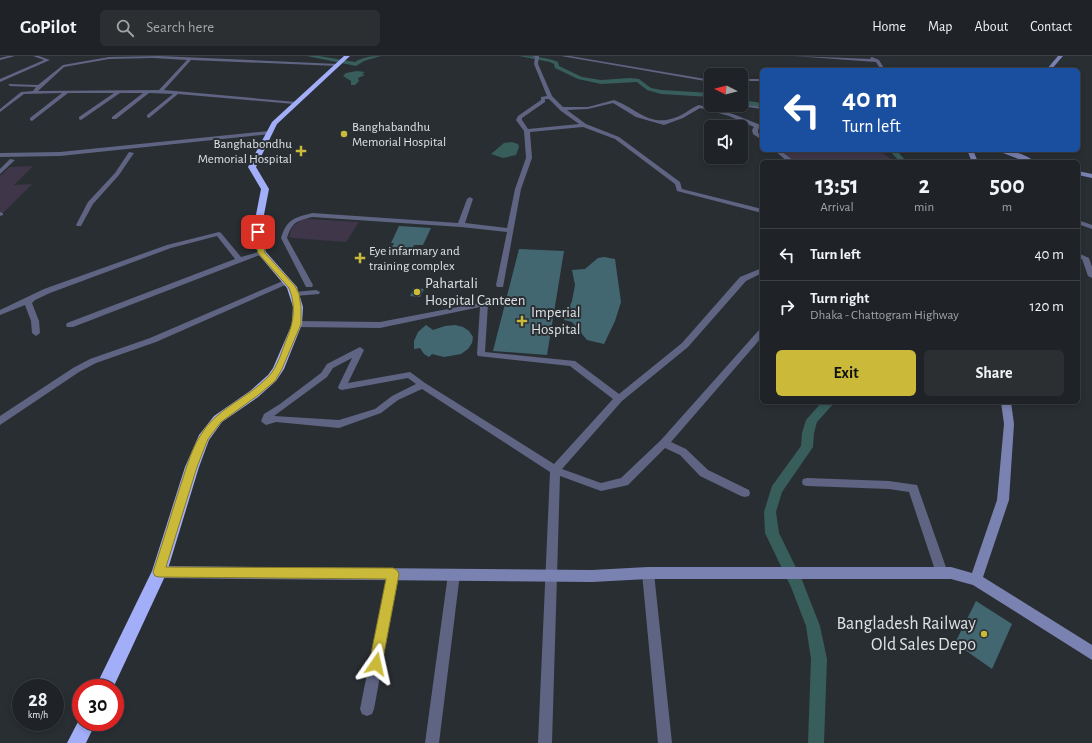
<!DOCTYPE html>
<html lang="en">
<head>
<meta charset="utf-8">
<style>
  body { margin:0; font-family:"Alegreya Sans",sans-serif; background:#2c2f32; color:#f1f3f6; height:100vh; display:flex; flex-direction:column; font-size:15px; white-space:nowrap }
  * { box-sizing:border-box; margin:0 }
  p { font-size:13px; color:#a1a4a7 }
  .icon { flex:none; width:22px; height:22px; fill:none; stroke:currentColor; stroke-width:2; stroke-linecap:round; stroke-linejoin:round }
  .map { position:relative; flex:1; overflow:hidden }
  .details { position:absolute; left:760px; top:104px; width:320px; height:244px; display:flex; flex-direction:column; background:#1f2226; border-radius:6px; box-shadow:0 2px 6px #0003,0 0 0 1px #3c3f43 }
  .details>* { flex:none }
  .hud { position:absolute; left:760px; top:12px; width:320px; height:84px; border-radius:6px; box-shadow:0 2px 6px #0003,0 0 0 1px #3c3f43; background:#1a4fa0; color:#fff; overflow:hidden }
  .needle { width:26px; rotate:276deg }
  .tools { position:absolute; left:704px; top:12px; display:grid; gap:8px }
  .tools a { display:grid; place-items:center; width:44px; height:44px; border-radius:6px; background:#1f2226; box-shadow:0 2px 6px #0003,0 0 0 1px #3c3f43; font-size:20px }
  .speed { position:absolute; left:12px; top:623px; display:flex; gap:8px; font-size:20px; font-weight:700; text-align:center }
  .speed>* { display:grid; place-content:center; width:52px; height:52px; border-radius:50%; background:#1f2226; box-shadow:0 2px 6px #0003,0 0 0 1px #3c3f43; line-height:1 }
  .speed small { font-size:10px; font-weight:400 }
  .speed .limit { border:6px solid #d22; background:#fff; color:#111 }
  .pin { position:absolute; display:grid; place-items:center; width:34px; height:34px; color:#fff; margin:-17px; border-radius:8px; box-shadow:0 2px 6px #0006 }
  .me { position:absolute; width:44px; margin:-22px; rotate:11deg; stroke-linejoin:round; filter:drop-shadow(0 0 3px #0008) }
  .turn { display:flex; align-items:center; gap:14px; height:84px; padding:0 16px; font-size:18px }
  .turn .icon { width:52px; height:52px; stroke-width:2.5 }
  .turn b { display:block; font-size:28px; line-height:34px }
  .eta { display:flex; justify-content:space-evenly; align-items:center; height:68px; text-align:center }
  .eta b { font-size:24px; font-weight:700; line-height:28px }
  .cta { display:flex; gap:8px; margin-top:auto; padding:8px 16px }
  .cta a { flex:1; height:46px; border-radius:6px; background:#cbba39; color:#111; font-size:16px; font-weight:700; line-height:46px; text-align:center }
  .cta a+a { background:#2c2f32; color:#f1f3f6 }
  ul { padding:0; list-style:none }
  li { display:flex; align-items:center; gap:12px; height:52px; padding:0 16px; border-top:1px solid #3c3f43 }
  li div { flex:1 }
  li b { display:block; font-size:15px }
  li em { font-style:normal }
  header { display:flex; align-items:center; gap:24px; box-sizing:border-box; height:56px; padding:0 20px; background:#1f2226; border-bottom:1px solid #3c3f43 }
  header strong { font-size:19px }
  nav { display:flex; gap:22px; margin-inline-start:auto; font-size:14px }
  .search { width:280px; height:36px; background:#2c2f32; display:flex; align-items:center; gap:10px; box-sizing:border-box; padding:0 14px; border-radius:6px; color:#a1a4a7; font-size:15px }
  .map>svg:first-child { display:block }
  .green { fill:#3f3649 }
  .water { fill:#375e5b }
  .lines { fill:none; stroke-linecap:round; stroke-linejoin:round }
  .canal { fill:#375e5b; fill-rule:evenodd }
  .building { fill:#426771 }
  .street { fill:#5f6482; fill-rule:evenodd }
  .secondary { fill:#7a82b1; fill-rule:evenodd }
  .highway { fill:#a2aef7; fill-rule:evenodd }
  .route { fill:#cbba39; stroke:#847925 }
  .poi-dot { fill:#cbba39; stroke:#292e33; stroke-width:1.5 }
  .labels { text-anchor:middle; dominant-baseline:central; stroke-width:4; stroke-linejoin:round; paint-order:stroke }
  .far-poi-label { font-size:13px; fill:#dee2e5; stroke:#292e33; text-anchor:start }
  .poi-label { font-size:15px; fill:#dee2e5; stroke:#292e33; text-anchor:start }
  .near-poi-label { font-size:18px; fill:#dee2e5; stroke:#292e33; text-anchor:end }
</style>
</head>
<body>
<header>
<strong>GoPilot</strong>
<div class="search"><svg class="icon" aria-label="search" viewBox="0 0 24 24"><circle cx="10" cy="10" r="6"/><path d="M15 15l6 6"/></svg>Search here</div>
<nav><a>Home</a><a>Map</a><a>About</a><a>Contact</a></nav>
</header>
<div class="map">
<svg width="1092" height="687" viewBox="0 0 1092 687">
  <rect width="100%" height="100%" fill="#292e33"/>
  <g class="green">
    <polygon points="781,94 878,94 895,106 793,106"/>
    <polygon points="33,110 14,129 32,128 4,156 0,157 0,120 10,111"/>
    <polygon points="303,163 308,163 359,166 346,186 293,182 289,181 292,171"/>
  </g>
  <g class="water">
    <polygon points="357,15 365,16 362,18 365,19 358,22 359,25 355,29 351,29 351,25 343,20 346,17"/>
    <polygon points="512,86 518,88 519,91 516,99 503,102 491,98 504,87"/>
  </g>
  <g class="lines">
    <g class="canal">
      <path d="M 307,0 L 319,0 L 355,6 C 363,1 371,0 381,0 L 364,5 L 356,10 Z"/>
      <path d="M 519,0 C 532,0 546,1 558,6 L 559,10 L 582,21 L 601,24 L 630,22 L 639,23 L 651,32 L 661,34 L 711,37 L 711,41 L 661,38 L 647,34 L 637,26 L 601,28 L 578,23 L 555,12 L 554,8 L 550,6 Z"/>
      <polygon points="741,44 762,47 762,51 741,48"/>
      <polygon points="889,94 896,94 907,106 900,106"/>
      <polygon points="822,346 835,346 817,366 814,377 813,391 782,436 776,456 779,477 802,524 820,570 827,603 824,687 808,687 811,603 806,570 791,531 765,477 764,456 772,430 801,390 802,377 806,364"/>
    </g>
  </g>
  <g class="building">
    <polygon points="399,170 431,172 423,189 414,189 412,193 392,191 394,187 391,187"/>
    <polygon points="519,193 564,195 547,299 493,295"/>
    <polygon points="604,201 615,203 621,246 615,265 604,288 587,284 572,266 564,264 572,245 575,229 572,214 585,213 598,202"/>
    <polygon points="414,232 424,233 420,241 410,240"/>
    <polygon points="426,269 433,274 445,270 455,269 463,271 469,275 473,281 472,287 468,293 461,298 444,301 432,298 429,301 424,298 420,292 414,293 414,285 418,276"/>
    <polygon points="976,545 1012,568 992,613 955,587"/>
  </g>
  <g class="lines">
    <g class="street">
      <polygon points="8,0 15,0 0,4 0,2"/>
      <polygon points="33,0 39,0 50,4 0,26 0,23 44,4"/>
      <path d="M 159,0 L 338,8 L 340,9 L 338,10 L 191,4 L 164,34 L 296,46 L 296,47 L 294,48 L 178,38 L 149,62 L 147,61 L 147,59 L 173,38 L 149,37 L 116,63 L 112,63 L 112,61 L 143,37 L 120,37 L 81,64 L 79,63 L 79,61 L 114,37 L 68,37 L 32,65 L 30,64 L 30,62 L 62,37 L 24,38 L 0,56 L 0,53 L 21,36 L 33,35 L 36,31 L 10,30 L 8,28 L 38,29 L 63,9 L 109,1 ZM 153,2 L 187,4 L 159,34 L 38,35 L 64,11 L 109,3 Z"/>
      <path d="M 531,0 L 539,0 L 538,8 L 552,40 L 563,51 L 588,51 L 614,44 C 638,53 649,72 677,61 C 685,58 691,52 699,49 L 733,58 L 758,68 L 762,68 L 762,72 L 759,72 L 758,74 L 758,77 L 762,80 L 762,84 L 753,78 L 752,74 L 754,71 L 729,60 L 700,52 L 683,62 L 664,69 L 636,61 L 613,47 L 588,53 L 567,54 L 586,68 L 619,81 L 680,126 L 682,133 L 762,153 L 762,157 L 677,135 L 675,128 L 615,83 L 583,71 L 530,76 L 532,102 L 521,133 L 503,231 L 497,231 L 496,229 L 507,176 L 461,171 L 312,161 C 297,165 292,166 287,182 L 313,229 L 312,231 L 306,231 L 281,182 C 287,163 294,162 312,157 L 458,167 L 467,143 L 470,141 L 473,143 L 465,167 L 507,172 L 515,133 L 526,102 L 524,75 L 516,64 L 518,60 L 541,44 L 541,41 L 547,40 L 534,8 L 535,1 ZM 545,43 L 549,43 L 561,55 L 579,68 L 528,73 L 522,64 L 522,62 L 545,46 Z"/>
      <polygon points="561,0 570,0 711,24 711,26"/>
      <polygon points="794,0 871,3 870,2 872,1 879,4 885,14 881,14 876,6"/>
      <rect x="741" y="23" width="21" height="2"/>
      <polygon points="707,42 711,43 711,45 705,44 705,43"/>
      <polygon points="741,48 762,51 762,53 734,49"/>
      <polygon points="269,75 272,77 271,78 60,100 0,101 0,97 60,96"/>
      <polygon points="774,94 780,94 795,106 788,106"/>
      <polygon points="129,96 134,97 119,119 93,148 81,170 77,170 76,169 88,146 115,117"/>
      <polygon points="10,103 15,104 0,118 0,113"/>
      <polygon points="0,156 3,157 3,159 0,160"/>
      <polygon points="1078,164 1092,169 1092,173 1078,168"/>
      <polygon points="219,176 221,177 241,201 262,195 265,197 73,271 67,271 66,269 67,267 235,203 217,180 171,192 50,237 35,244 32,247 39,265 40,277 36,280 32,277 31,265 25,249 0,259 0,254 44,233 167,189"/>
      <polygon points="1078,197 1089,202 1092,211 1092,222 1088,220 1082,203 1078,202"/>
      <path d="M 762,212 L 762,217 L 746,225 L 688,291 L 622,345 L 562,413 L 601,427 L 621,422 L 661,384 L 759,274 L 762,273 L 762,281 L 671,386 L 686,393 L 708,414 L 749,434 L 750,437 L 749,440 L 745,441 L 741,440 L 700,420 L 680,399 L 665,392 L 628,429 L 624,430 L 601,435 L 560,420 L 552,687 L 538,687 L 550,416 L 422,333 L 398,344 L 381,357 L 339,372 L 276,366 L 266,369 L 263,367 L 261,365 L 264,358 L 280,348 L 321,317 L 327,308 L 360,291 L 364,294 L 348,327 L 410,316 L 425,327 L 554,408 L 613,343 L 570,310 L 478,300 L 477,298 L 480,251 L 380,272 L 297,271 L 293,268 L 297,265 L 380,266 L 484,246 L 488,248 L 485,296 L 575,305 L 619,338 L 682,287 L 740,221 ZM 352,302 L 338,331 L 339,333 L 342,334 L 408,322 L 416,328 L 392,340 L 375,353 L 339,364 L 274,360 L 327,321 L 333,312 Z"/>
      <polygon points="285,224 288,224 292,226 156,286 96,307 79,316 0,369 0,360 73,312 90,303 150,282"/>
      <polygon points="316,234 320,236 319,238 295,240 291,238 295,236"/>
      <polygon points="807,422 889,425 917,429 948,517 946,521 942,522 938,521 936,517 909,436 889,433 807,430 803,429 802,426 803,423"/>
      <polygon points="648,512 652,513 654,517 672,687 658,687 642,517 644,513"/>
      <polygon points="393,513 397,514 399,518 374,653 372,658 367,660 362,658 360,653 387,518 389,514"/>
      <polygon points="454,513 458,514 460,518 439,687 425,687 448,518 450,514"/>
    </g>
    <g class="secondary">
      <polygon points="1058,0 1063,0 1051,14 1046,14"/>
      <polygon points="967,94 973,94 978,106 972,106"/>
      <path d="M 995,94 C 1008,94 1025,97 1035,106 L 1027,106 Z"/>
      <polygon points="1078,115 1092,118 1092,122 1078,119"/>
      <polygon points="1001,346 1011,346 1014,368 1009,444 983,521 1092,589 1092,604 973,529 951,523 648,523 592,526 159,522 155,520 153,516 155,512 159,510 592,514 648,511 951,511 972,517 997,444 1004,368"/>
    </g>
    <g class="highway">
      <polygon points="344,0 350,0 277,68 256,111 269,133 262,169 263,185 266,196 297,231 303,251 302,268 284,313 276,325 258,341 222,366 209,384 199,411 167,516 113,632 95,632 152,515 185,411 199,379 214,360 250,335 268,319 273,312 292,268 293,251 287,232 259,199 253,185 254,169 261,133 248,111 272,66"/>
      <polygon points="81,660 81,666 96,666 86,687 67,687"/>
    </g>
  </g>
  <path class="route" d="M 258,174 L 261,176 L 265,197 L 295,230 L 299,238 L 301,251 L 301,268 L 282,313 L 275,325 L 257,340 L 221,366 L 208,383 L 197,411 L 166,511 L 393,512 L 397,514 L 399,518 L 382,608 L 380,613 L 376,614 L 371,613 L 369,608 L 386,523 L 159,521 L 155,520 L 153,516 C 162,489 170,462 179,434 C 185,417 190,396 200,380 C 215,353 247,343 268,321 C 278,311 282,294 287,282 C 294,266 296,249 289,232 L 258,197 L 254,176 Z"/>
  <g class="poi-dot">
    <circle cx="344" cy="78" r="4"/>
    <path d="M299 89h4v4h4v4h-4v4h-4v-4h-4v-4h4z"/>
    <path d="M358 196h4v4h4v4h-4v4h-4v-4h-4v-4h4z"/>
    <circle cx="417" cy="236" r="4"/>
    <path d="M520 259h4v4h4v4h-4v4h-4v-4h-4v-4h4z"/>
    <circle cx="984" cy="578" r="4"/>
  </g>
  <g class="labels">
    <g class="far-poi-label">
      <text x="352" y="71">Banghabandhu<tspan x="352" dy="15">Memorial Hospital</tspan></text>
      <text x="292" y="88" text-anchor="end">Banghabondhu<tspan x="292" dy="15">Memorial Hospital</tspan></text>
      <text x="369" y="195">Eye infarmary and<tspan x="369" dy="15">training complex</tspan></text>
    </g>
    <g class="poi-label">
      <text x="425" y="227">Pahartali<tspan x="425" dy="17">Hospital Canteen</tspan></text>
      <text x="531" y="256">Imperial<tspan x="531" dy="17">Hospital</tspan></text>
    </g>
    <g class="near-poi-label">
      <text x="976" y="568">Bangladesh Railway<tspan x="976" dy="21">Old Sales Depo</tspan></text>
    </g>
  </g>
</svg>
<div class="tools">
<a><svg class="needle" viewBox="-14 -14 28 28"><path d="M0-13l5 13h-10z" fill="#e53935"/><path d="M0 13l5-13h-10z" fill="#a1a4a7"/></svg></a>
<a><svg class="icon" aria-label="sound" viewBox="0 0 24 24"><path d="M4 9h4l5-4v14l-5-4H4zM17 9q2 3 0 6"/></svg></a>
</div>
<div class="speed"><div>28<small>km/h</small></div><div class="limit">30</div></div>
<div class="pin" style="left:258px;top:176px;background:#d93025"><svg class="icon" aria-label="arrive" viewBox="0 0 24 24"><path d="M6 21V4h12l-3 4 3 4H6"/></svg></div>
<svg class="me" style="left:376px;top:608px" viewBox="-20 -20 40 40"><path d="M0-17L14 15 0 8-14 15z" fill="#cbba39" stroke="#fff" stroke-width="4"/></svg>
<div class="hud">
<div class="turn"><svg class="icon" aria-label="left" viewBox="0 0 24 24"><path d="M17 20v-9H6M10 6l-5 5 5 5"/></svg><div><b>40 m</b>Turn left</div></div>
</div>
<section class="details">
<div class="eta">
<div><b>13:51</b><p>Arrival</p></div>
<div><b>2</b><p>min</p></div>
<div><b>500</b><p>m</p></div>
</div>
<ul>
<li><svg class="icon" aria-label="left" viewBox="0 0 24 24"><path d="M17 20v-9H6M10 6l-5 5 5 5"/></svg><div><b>Turn left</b></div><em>40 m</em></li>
<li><svg class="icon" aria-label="right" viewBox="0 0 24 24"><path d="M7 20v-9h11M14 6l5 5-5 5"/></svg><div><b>Turn right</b><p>Dhaka - Chattogram Highway</p></div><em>120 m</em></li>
</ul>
<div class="cta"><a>Exit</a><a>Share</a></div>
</section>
</div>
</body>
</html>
